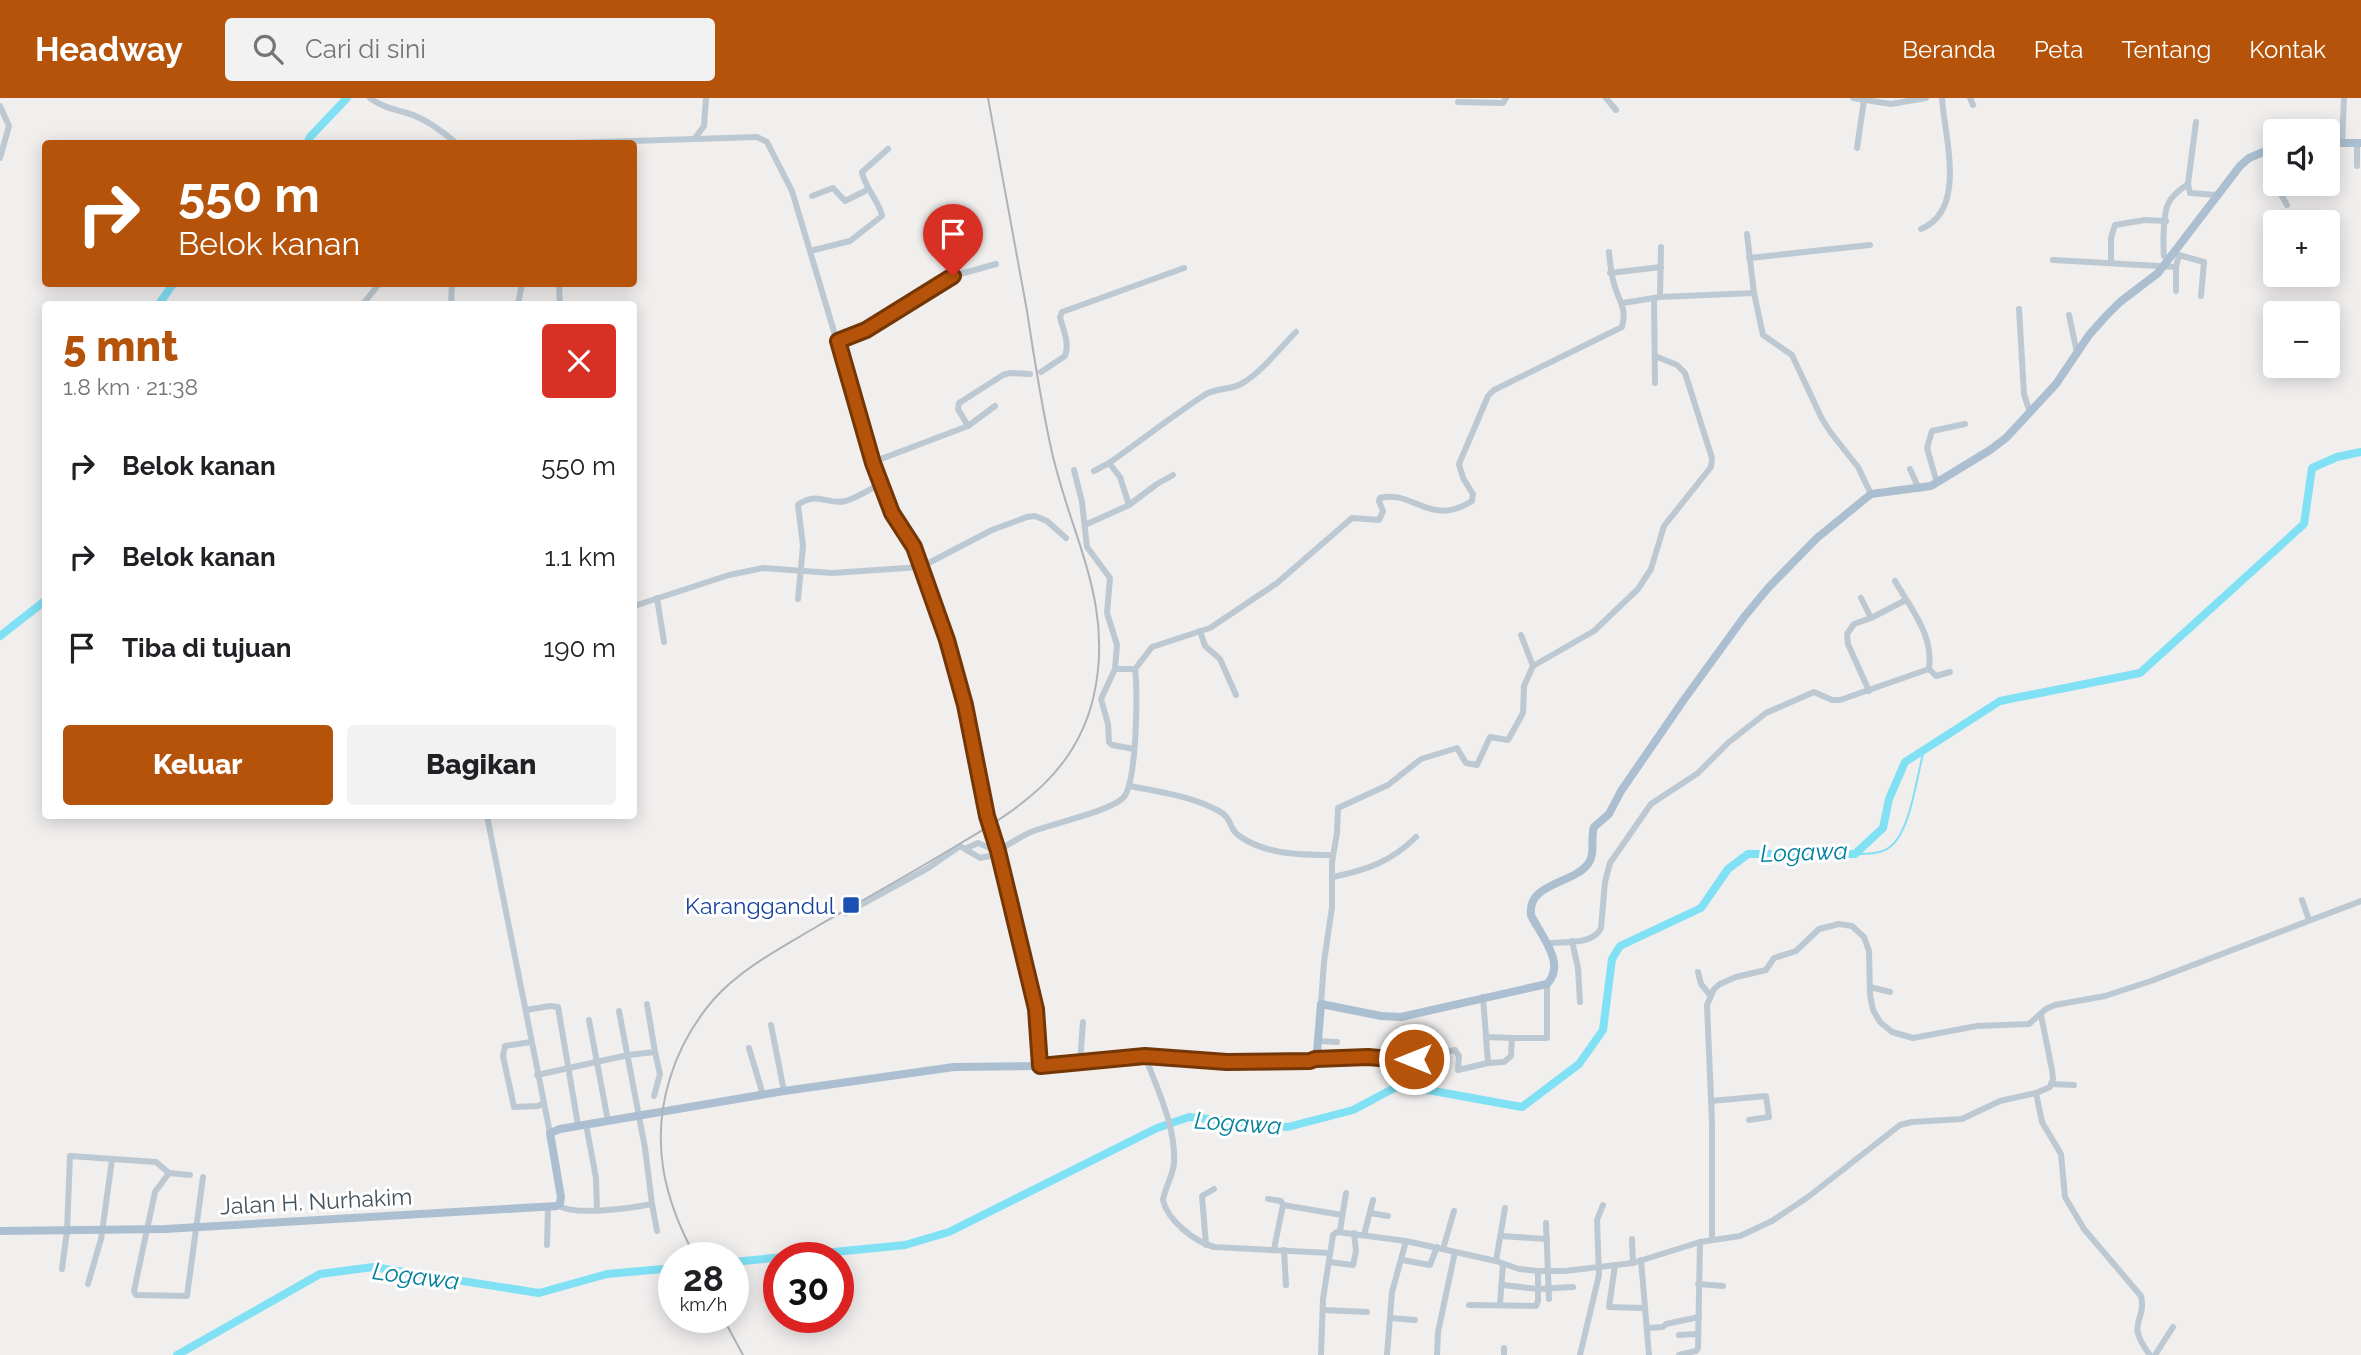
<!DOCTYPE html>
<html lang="id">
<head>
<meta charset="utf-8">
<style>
  body { margin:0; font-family:Raleway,sans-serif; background:#f2f2f2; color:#202124; height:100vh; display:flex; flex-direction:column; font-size:26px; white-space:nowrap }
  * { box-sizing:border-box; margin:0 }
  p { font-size:23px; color:#757577 }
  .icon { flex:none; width:38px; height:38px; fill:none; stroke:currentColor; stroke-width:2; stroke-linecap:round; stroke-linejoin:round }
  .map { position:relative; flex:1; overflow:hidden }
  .panel { position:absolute; left:42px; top:203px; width:595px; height:518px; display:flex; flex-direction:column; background:#fff; border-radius:7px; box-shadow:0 4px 18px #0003 }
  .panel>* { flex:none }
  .banner { position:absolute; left:42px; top:42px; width:595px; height:147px; border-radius:7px; box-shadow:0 4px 18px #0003; background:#b45309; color:#fff; overflow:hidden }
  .fabs { position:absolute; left:2263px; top:21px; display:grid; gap:14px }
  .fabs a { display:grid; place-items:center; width:77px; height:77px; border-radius:7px; background:#fff; box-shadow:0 4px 18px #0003; font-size:35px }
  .speed { position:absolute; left:658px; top:1144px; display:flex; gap:14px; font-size:35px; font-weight:700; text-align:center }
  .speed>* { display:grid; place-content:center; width:91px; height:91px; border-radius:50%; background:#fff; box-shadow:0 4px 18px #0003; line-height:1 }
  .speed small { font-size:18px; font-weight:400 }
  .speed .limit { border:10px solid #d22; background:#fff; color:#111 }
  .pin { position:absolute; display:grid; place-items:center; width:60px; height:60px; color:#fff; margin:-72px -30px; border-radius:50% 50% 50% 0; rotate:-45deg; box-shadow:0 0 7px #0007 }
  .pin .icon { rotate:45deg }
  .me { position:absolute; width:77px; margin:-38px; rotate:270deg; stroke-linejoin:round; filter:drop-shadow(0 0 5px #0008) }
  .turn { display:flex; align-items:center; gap:24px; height:147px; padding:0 21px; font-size:32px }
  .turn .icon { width:91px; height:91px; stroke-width:2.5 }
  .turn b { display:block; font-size:49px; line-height:60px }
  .round { display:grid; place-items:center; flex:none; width:74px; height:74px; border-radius:7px; background:#f2f2f2 }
  .head { display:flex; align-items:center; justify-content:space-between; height:119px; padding:0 21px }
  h1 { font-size:42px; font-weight:800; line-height:52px; color:#b45309 }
  .action { display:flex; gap:14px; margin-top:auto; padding:14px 21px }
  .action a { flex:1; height:80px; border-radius:7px; background:#b45309; color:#fff; font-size:28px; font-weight:800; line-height:80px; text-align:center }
  .action a+a { background:#f2f2f2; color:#202124 }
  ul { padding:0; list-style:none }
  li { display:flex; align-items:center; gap:21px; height:91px; padding:0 21px }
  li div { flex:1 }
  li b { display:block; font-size:26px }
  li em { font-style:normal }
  header { display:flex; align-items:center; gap:42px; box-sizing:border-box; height:98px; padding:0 35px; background:#b45309; color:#fff }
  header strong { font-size:33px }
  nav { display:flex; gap:38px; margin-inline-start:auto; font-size:24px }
  .search { width:490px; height:63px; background:#f2f2f2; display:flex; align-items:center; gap:18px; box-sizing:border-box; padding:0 24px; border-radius:7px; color:#757577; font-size:26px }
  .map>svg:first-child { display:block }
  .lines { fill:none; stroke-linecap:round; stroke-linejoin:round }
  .stream { stroke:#80e0f4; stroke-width:2 }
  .river { stroke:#80e0f4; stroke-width:8 }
  .minor { stroke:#bdc9d2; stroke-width:6 }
  .major { stroke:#abbfd0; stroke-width:8 }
  .rail { stroke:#afb3b9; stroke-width:2 }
  .route-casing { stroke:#753606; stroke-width:18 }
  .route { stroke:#b45309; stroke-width:12 }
  .transit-dot { fill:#1a4fb4; stroke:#fff; stroke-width:2.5 }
  .labels { text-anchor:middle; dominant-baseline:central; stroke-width:6; stroke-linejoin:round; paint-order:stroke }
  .transit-label { font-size:23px; fill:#164399; stroke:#fff; text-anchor:end }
  .street-label { font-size:23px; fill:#44525d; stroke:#fff }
  .water-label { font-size:24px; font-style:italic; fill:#03819c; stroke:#fff }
</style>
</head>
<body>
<header>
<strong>Headway</strong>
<div class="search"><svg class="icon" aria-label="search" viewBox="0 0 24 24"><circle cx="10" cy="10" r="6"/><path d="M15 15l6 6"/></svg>Cari di sini</div>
<nav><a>Beranda</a><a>Peta</a><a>Tentang</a><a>Kontak</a></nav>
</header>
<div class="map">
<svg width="2361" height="1257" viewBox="0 0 2361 1257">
  <rect width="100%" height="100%" fill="#f1eeee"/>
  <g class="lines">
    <path class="stream" d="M 1855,756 C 1866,756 1883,756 1891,748 C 1911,732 1917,676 1924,652"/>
    <g class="river">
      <polyline points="307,46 310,39 347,0"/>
      <polyline points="159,206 173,186"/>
      <polyline points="0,538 46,502"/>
      <polyline points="733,1164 905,1147 949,1134 1157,1030 1189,1019 1288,1029 1353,1012 1400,987 1522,1009 1579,966 1603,932 1612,861 1620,848 1701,810 1728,771 1748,756 1855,756 1883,730 1889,701 1905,664 2000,603 2140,575 2304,426 2312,370 2337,359 2361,354"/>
      <polyline points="177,1257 320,1176 373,1169 539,1195 607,1176 674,1170"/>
    </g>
    <g class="minor">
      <path d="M 370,0 C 382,9 393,11 407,15 C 424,20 444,34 457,46"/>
      <polyline points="1606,0 1616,12"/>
      <polyline points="1853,0 1891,6 1926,0"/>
      <polyline points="1970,0 1973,7"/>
      <polyline points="1458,4 1503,5 1506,0"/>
      <polyline points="0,8 9,28 0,60"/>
      <polyline points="695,40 704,28 706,0"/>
      <polyline points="2342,44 2344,0"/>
      <polyline points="493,46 531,46"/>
      <polyline points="538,46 757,39 767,44 792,93 873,364 892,415 914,448 947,542 965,607 985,709 1031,888 1037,920 1040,968"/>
      <polyline points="1857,50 1864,2"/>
      <polyline points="2272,50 2271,79 2287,107"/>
      <polyline points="2357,68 2357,45"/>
      <polyline points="2188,86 2196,24"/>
      <polyline points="812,98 833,90 845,103 867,92"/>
      <path d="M 1921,131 C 1968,112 1944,37 1942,0"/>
      <polyline points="1747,136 1754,195 1763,237 1792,257 1822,321 1831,335 1858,369 1871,396"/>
      <path d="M 810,153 L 850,143 L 882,118 C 880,104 865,91 862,74 L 888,51"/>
      <polyline points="1749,160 1870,147"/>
      <polyline points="2053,162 2176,169 2179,157 2204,164 2201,198"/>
      <path d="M 2168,162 L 2164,158 C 2163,146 2163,117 2168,106 C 2172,97 2181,91 2188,86 L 2190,95 L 2216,97"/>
      <polyline points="2111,165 2111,140 2115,127 2145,122 2166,123"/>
      <polyline points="2176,169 2176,193"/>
      <polyline points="1610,175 1661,169"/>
      <polyline points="559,186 560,206"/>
      <polyline points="1660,199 1661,149"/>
      <polyline points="1654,201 1655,285"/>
      <polyline points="1623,205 1660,199 1754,195"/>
      <polyline points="363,206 379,186"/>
      <polyline points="451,206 452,186"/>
      <polyline points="518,206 522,186"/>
      <polyline points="2019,211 2024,296 2030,315"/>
      <polyline points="2069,217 2077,255"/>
      <polyline points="838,243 866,232 953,178 996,166"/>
      <path d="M 1041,274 L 1065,258 C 1070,244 1063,232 1060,219 L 1062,214 L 1184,170"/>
      <polyline points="968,328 958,311 959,305 1003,277 1010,275 1030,276"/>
      <polyline points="873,364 968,328 995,308"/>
      <polyline points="1910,371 1919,391"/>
      <path d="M 1074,372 L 1082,404 L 1087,449 L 1110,480 L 1107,515 L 1117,547 L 1115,571 L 1135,571 L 1152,549 L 1210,530 L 1277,485 L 1352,420 L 1379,422 L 1383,413 L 1379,403 L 1380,400 C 1413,391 1430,430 1472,403 L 1473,396 L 1463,380 L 1459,366 L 1488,298 L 1494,292 L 1622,229 C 1627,210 1620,206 1615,189 C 1611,178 1610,166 1609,154"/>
      <polyline points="1094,373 1109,365"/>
      <polyline points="1937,385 1927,350 1932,333 1965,326"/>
      <path d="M 1129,407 L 1120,379 L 1109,365 C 1142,342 1172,318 1206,296 C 1217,290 1230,292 1241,286 C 1262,274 1279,251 1296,234"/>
      <polyline points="1085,427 1129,407 1157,386 1173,377"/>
      <path d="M 1895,483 C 1911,511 1934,537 1929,571"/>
      <polyline points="657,500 664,544"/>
      <polyline points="1861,500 1871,520 1906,502"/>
      <path d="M 798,501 L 803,448 L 798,407 C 818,392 828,408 845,403 C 857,400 869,391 881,386"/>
      <polyline points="634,508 729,477 763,470 832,475 921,469 992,432 1027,419 1035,418 1047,423 1066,440"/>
      <polyline points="1200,533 1205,548 1220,561 1236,597"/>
      <polyline points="1521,537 1533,568"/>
      <polyline points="1115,571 1101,601 1108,626 1109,644 1112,647 1134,651"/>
      <polyline points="1869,593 1848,546 1847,536 1854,526 1871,520"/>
      <path d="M 1130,688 C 1160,694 1191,698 1219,713 C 1232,720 1229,730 1238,737 C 1265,757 1301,757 1333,757"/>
      <polyline points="487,718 550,1035"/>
      <polyline points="967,750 978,745 990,750 997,749"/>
      <path d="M 998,753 C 1009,746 1020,739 1031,734 C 1053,725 1108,714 1123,700 C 1137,686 1138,592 1135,571"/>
      <path d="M 1333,779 C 1366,772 1391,764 1416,739"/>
      <polyline points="2302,802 2309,822"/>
      <polyline points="846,815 928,770 960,748 980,760 999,756"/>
      <polyline points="1572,843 1578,870 1580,904"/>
      <path d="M 1546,845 C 1563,844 1594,847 1601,830 L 1605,784 L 1610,765 L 1651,706 L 1698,675 L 1729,644 L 1766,615 L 1814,594 L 1832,602 L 1840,602 L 1929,571 L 1936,578 L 1950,574"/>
      <polyline points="1698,874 1701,886 1710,897"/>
      <polyline points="1870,889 1890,894"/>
      <polyline points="1483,899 1488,965"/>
      <polyline points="1321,906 1324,864 1332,809 1332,764 1337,735 1338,710 1388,687 1421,661 1457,650 1466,665 1477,667 1490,639 1508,642 1523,615 1524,588 1533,568 1594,533 1638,491 1651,471 1664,428 1711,369 1712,360 1685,275 1677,267 1655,258"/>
      <polyline points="526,912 550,908 558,909 578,1027"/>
      <polyline points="589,922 608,1023"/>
      <polyline points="771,927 784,993"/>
      <polyline points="1486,939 1512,940"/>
      <polyline points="1318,943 1337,944"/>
      <polyline points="531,944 505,948 503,958 514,1009 538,1008 544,1005"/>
      <polyline points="749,950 763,997"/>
      <path d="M 1145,958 C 1157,991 1176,1028 1174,1065 C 1173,1078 1165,1089 1163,1102 C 1167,1122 1195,1144 1214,1149 L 1330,1155"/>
      <polyline points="1315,961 1368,959 1402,963 1455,952 1459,958 1458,972 1488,965 1504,964 1511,958 1512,940 1547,940 1547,886"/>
      <polyline points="1080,965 1083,924"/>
      <polyline points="537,977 628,957 655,954 647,906"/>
      <polyline points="2051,986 2074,987"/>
      <path d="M 2036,995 L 2042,1024 L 2061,1056 L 2065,1099 L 2084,1131 L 2141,1198 C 2147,1225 2124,1223 2150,1257"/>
      <polyline points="654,998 660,976 655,954"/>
      <polyline points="1711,1003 1766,998 1769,1019 1749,1022"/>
      <polyline points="586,1026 596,1080 597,1112"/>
      <polyline points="190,1077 169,1075 155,1094 134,1193 136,1197 187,1198 203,1079"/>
      <polyline points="1268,1101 1281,1103 1283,1107"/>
      <polyline points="652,1106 657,1133"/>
      <path d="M 559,1108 C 577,1118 631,1110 652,1106 L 645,1050 L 619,913"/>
      <polyline points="1370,1115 1388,1118"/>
      <polyline points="1546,1125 1549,1201"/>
      <polyline points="1340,1133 1346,1095"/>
      <polyline points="1364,1137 1373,1102"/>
      <polyline points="1501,1138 1547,1141"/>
      <polyline points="1632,1141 1633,1165"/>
      <polyline points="1712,1142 1712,1024 1707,907 1714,891 1720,886 1736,879 1766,872 1774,860 1796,853 1819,831 1839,826 1852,828 1864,839 1869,853 1870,897 1873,912 1880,924 1892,934 1913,940 1977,928 2029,926 2046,911 2055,907 2105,898 2151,883 2361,803"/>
      <polyline points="547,1147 548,1109"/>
      <polyline points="1206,1147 1202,1098 1214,1091"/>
      <polyline points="1274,1151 1283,1107 1342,1117"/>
      <polyline points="1443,1151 1454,1113"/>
      <polyline points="1284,1152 1286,1187"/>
      <polyline points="1402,1162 1430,1167 1437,1149"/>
      <polyline points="1641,1162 1649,1257"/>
      <polyline points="1496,1163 1505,1110"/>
      <polyline points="1329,1164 1353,1167 1356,1153 1354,1135"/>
      <polyline points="1615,1167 1609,1209 1643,1210"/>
      <polyline points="62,1171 67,1133 70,1058 156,1064 169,1075"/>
      <polyline points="88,1186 101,1141 112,1062"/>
      <polyline points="1698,1186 1723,1188"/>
      <polyline points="1503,1187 1538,1191 1573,1189"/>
      <polyline points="1500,1206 1503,1166"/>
      <polyline points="1469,1207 1536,1208 1538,1203 1538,1173"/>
      <polyline points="1323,1212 1367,1214"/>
      <polyline points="1390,1220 1415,1222"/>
      <polyline points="1647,1230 1663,1229 1666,1226 1699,1219"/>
      <polyline points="1679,1237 1698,1236"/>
      <polyline points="1504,1250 1504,1257"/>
      <polyline points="1321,1257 1323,1201 1333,1137 1337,1134 1406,1143 1496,1163 1519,1171 1538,1173 1565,1173 1633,1165 1700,1144 1740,1138 1772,1123 1808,1099 1900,1027 1912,1024 1962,1021 2000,1003 2036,995 2050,989 2053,981 2052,972 2041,917"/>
      <polyline points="1387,1257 1392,1194 1406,1143"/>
      <polyline points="1437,1257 1438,1234 1455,1154"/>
      <polyline points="1580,1257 1599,1177 1597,1122 1603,1107"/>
      <polyline points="1679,1257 1696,1253 1698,1250 1700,1144"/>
      <polyline points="2155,1257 2173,1229"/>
    </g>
    <g class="major">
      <polyline points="2328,45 2361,45"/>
      <path d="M 0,1133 L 165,1131 L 557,1108 L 560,1105 L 561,1099 L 550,1035 L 560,1031 L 784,993 L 954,969 L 1040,968 L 1145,958 L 1227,964 L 1310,963 L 1315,961 L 1317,954 L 1321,906 L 1381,918 L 1401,919 L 1547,886 C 1567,865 1540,837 1531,817 C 1527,785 1573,786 1588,766 C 1596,755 1590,741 1594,729 L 1609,716 L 1621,693 L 1683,603 L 1744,519 L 1769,489 L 1817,440 L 1871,396 L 1931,388 L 1990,352 L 2006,340 L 2056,286 L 2089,237 L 2106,218 L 2120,204 L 2158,175 L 2240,68 L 2249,60 L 2275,49"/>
    </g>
    <g class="rail">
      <path d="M 696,1160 C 664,1102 650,1044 670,980 C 679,951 694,924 714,901 C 742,870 781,850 816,829 C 865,801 913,774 961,745 C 1022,709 1075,674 1093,601 C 1116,506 1070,438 1051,350 C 1041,305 1034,259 1027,213 C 1014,142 1001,71 988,0"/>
      <polyline points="723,1220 743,1257"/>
    </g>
  </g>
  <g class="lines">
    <defs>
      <polyline id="route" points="953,178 866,232 838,243 873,365 892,415 914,449 947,542 965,607 987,718 998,753 1036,911 1040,968 1145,958 1227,964 1310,963 1315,961 1368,959 1402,962 1414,961"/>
    </defs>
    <use href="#route" class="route-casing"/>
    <use href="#route" class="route"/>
  </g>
  <rect class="transit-dot" x="842" y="798" width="18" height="18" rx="3.5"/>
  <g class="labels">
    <g class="transit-label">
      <text x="835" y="807">Karanggandul</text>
    </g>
    <g class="street-label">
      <text transform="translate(316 1103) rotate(-3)">Jalan H. Nurhakim</text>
    </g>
    <g class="water-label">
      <text transform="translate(1804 754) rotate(-2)">Logawa</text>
      <text transform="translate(1238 1025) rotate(4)">Logawa</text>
      <text transform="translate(416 1178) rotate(7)">Logawa</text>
    </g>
  </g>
</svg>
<div class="fabs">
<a><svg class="icon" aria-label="sound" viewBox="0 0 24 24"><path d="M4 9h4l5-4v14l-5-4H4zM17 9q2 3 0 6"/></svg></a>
<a>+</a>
<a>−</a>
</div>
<div class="speed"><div>28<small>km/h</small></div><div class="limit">30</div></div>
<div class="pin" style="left:953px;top:178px;background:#d93025"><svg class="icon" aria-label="arrive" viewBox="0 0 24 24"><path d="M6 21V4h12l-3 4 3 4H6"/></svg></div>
<svg class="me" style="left:1414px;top:961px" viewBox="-20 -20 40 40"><circle r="17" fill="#b45309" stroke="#fff" stroke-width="3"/><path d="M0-11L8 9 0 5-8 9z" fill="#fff"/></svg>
<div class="banner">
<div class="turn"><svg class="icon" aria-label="right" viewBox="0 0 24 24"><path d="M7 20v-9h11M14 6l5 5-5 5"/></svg><div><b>550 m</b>Belok kanan</div></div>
</div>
<section class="panel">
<div class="head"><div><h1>5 mnt</h1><p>1.8 km · 21:38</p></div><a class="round" style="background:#d93025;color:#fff"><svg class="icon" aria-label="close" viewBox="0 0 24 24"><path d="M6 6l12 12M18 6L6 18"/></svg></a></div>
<ul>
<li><svg class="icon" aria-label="right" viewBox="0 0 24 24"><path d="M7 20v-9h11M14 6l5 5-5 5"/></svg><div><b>Belok kanan</b></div><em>550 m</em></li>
<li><svg class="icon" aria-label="right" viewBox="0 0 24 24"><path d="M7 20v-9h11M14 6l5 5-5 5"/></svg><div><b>Belok kanan</b></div><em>1.1 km</em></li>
<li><svg class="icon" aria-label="arrive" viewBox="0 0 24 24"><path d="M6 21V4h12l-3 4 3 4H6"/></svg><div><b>Tiba di tujuan</b></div><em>190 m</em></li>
</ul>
<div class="action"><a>Keluar</a><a>Bagikan</a></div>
</section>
</div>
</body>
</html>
